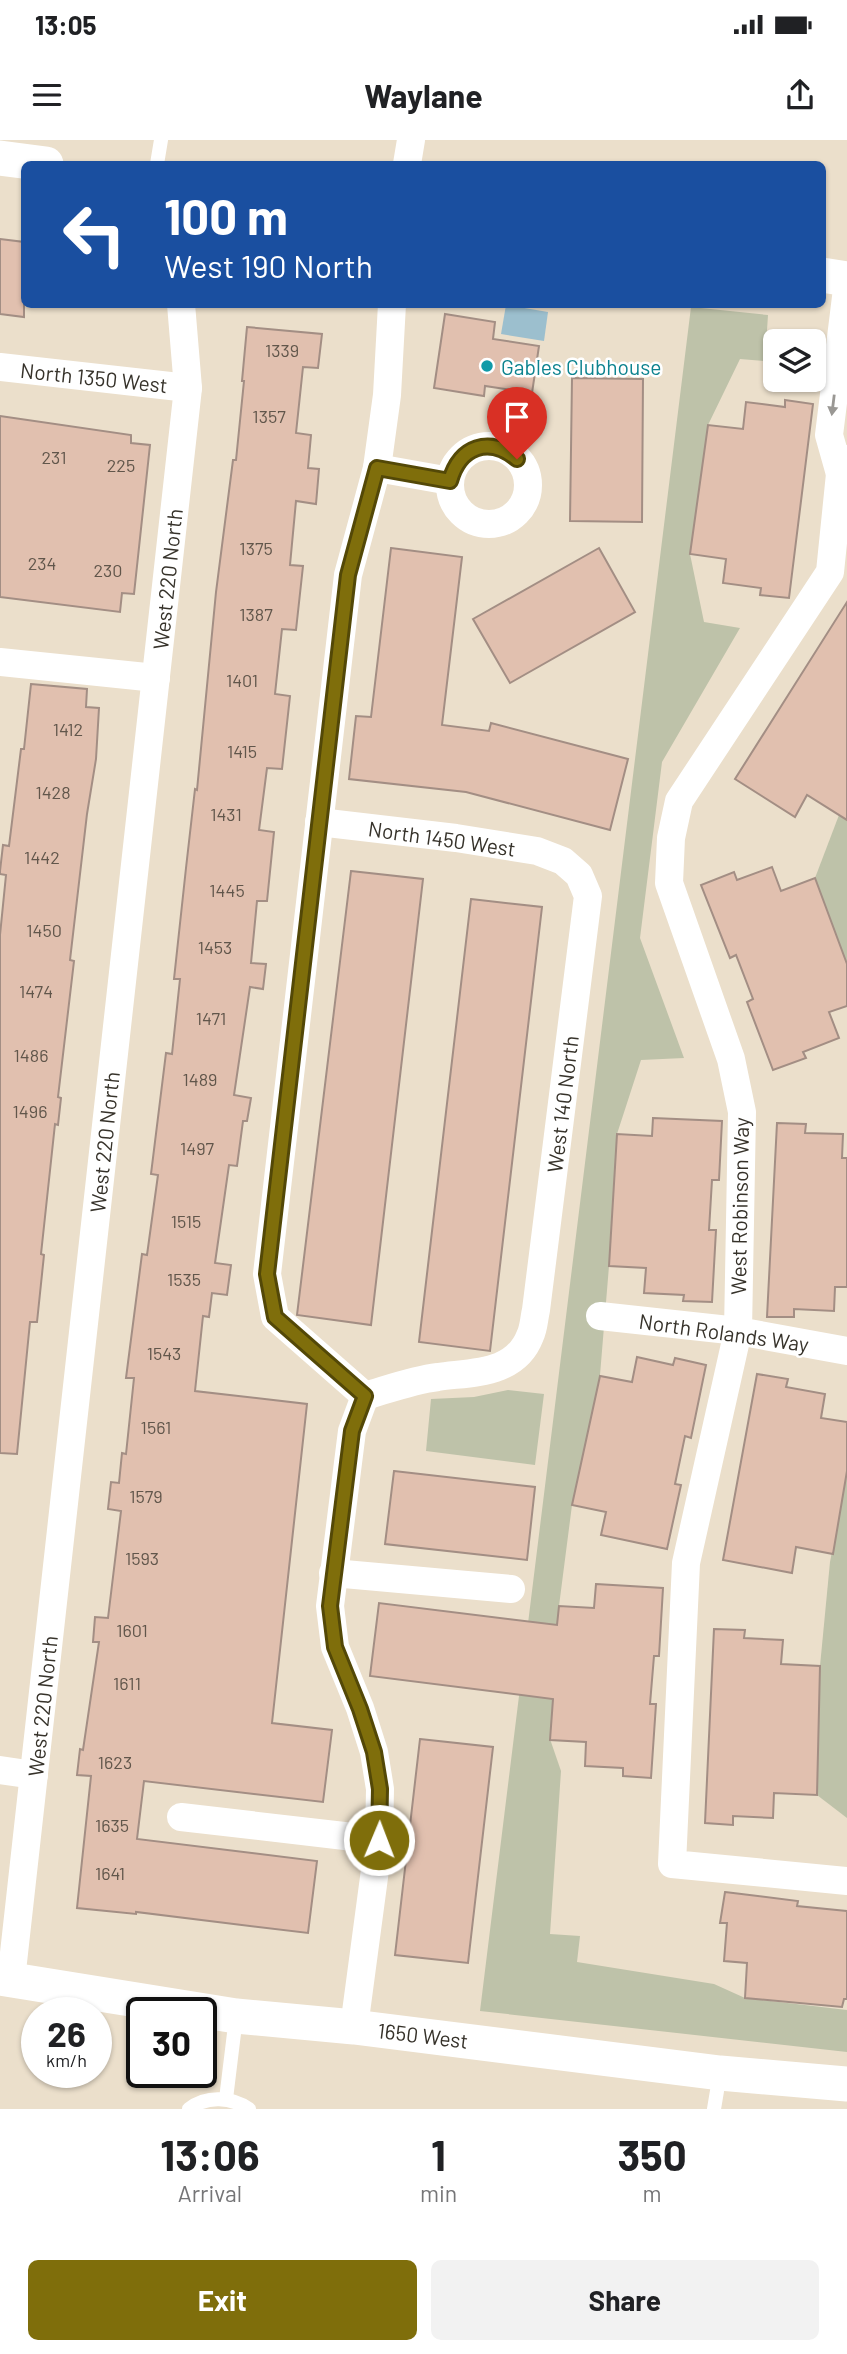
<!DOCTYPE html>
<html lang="en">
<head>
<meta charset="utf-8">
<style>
  body { margin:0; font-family:Barlow,sans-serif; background:#f2f2f2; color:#202124; height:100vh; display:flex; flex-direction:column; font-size:26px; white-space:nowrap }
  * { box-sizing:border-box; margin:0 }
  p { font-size:23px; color:#757577 }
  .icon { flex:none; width:38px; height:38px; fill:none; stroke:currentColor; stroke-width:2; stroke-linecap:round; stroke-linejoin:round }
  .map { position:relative; height:1969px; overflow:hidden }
  .details { display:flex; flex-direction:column; background:#fff; flex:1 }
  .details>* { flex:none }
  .banner { position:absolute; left:21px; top:21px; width:805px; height:147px; border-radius:10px; box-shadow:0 2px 5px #0004; background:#1a4fa0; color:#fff; overflow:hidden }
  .tools { position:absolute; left:763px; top:189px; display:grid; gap:14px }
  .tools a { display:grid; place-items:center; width:63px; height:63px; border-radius:10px; background:#fff; box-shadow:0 2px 5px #0004; font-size:35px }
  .speed { position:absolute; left:21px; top:1857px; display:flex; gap:14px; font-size:35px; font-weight:700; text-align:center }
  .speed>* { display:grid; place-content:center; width:91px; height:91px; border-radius:50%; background:#fff; box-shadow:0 2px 5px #0004; line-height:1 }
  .speed small { font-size:18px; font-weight:400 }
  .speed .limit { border:4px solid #111; border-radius:10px; background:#fff; color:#111 }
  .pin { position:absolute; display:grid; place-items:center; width:60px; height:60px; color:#fff; margin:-72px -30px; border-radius:50% 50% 50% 0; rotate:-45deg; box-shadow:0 0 7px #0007 }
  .pin .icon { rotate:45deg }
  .me { position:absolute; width:77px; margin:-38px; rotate:1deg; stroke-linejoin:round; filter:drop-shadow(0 0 5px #0008) }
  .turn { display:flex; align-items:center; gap:24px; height:147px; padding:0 28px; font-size:32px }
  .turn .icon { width:91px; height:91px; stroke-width:2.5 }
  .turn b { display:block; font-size:49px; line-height:60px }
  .eta { display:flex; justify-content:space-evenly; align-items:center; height:119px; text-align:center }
  .eta b { font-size:42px; font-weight:700; line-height:49px }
  .cta { display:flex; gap:14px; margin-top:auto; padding:14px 28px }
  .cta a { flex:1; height:80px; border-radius:10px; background:#7f6e0b; color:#fff; font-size:28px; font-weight:700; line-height:80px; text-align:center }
  .cta a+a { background:#f2f2f2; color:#202124 }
  .status { display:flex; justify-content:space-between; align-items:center; height:49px; padding:0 35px; background:#fff; direction:ltr }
  .status svg { height:19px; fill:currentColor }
  header { display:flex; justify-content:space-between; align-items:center; height:91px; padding:0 28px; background:#fff; font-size:32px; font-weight:700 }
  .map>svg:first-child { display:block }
  .green { fill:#bec2a9 }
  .water { fill:#9cbfce }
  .building { fill:#e1c0af; stroke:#a38e84; stroke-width:2 }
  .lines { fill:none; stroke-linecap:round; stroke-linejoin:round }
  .service { stroke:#fff; stroke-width:14 }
  .minor { stroke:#fff; stroke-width:28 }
  .tertiary { stroke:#fff; stroke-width:35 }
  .oneway { fill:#9a9894 }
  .route-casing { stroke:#534807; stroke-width:18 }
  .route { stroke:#7f6e0b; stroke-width:12 }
  .culture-dot { fill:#0f9aa8; stroke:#fff; stroke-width:2.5 }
  .labels { text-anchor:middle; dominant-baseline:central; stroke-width:5; stroke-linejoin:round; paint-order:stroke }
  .number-label { font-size:18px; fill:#61564b }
  .culture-label { font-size:21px; fill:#0d838f; stroke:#fff; text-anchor:start }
  .street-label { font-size:21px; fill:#36322a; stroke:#fff }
</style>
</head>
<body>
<div class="status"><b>13:05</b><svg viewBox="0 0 49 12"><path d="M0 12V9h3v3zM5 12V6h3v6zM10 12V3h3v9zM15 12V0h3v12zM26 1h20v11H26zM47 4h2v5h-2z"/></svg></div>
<header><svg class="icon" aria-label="menu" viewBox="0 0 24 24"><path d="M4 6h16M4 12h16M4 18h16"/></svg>Waylane<svg class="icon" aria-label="share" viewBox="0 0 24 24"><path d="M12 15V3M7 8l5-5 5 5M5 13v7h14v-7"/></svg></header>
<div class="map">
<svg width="847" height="1969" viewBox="0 0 847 1969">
  <rect width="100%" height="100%" fill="#ebdfcb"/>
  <g class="green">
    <polygon points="691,167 768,175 765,221 740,219 708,285 690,414 704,482 740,488 662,622 640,798 684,918 641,920 617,994 609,1126 600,1235 572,1365 559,1466 550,1599 561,1631 550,1794 580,1796 577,1822 714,1844 745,1858 847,1870 847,1912 480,1871"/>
    <polygon points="847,662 847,824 815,738 839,675"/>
    <polygon points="508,1250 544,1254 535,1325 426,1311 431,1259 474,1257"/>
    <polygon points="847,1332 847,1678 817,1655 820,1526 830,1422"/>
  </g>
  <polygon class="water" points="506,165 548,172 544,201 501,194"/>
  <g class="building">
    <polygon points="0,99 24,102 24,177 0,174"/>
    <polygon points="445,174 495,182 493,199 539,206 532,253 485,246 484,256 434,248"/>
    <polygon points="247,187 322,194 318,228 303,227 296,293 311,295 308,328 319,329 316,364 296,361 290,425 303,426 296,490 282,489 275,554 290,556 282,629 267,628 259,690 274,692 267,761 257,761 251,823 266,824 263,849 250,847 234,955 251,958 247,981 243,981 237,1026 229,1025 215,1123 231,1125 227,1155 212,1153 209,1177 203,1176 195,1251 307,1264 272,1583 332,1590 323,1662 144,1641 137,1699 317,1721 308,1793 136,1772 136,1774 77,1768 91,1636 77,1635 80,1609 83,1610 99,1502 93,1502 95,1477 108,1478 121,1371 108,1369 111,1342 119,1343 122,1313 126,1314 134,1238 126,1238 142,1114 147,1115 158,1035 151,1034 166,913 172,914 180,839 174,839 186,728 195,649 197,650 216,452 233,320 236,320 244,241 242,241"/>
    <polygon points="572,238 643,239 642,382 570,381"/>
    <polygon points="785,260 813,264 789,458 760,455 761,448 723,443 726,419 690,414 708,285 743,289 746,262 785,267"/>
    <polygon points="0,276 131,295 131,303 150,305 134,454 122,453 120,472 0,457"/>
    <polygon points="391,408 462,417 442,585 489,591 491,583 628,619 610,690 466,652 349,639 356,576 371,577"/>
    <polygon points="599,408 635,472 510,543 473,479"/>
    <polygon points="847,462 847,680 807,655 795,677 735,639"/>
    <polygon points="31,544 87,549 86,567 99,568 96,619 87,674 70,820 74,821 58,957 61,958 58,985 55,984 41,1114 44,1115 37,1182 30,1182 17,1314 0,1313 0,795 6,735 0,734 0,731 3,705 9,706 21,609 24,609"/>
    <polygon points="772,727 781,751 815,738 847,824 847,866 829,872 839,898 803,912 806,918 773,930 747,862 753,859 736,815 730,818 701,745 734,732 737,740"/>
    <polygon points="351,731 423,739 371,1185 297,1175"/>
    <polygon points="471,759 542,767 490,1211 419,1202"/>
    <polygon points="653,978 722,981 719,1040 712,1040 709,1090 716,1090 712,1162 683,1161 684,1155 644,1153 646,1128 609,1126 617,994 652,996"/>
    <polygon points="777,983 806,984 805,993 843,994 842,1018 847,1018 847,1147 835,1147 834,1171 794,1169 794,1177 767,1177"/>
    <polygon points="637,1217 673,1225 675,1218 706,1225 691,1298 685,1296 675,1344 681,1345 667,1409 601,1395 606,1372 572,1365 600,1236 632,1242"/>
    <polygon points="757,1234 788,1239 786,1247 825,1254 821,1278 847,1282 847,1331 833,1414 796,1407 792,1433 723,1420"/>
    <polygon points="394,1331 535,1347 527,1420 385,1404"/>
    <polygon points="596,1444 663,1448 659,1516 654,1516 650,1564 656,1564 651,1638 623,1636 623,1628 585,1626 586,1602 550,1600 553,1559 370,1536 379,1463 557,1485 559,1466 594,1468"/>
    <polygon points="714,1489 745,1490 744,1498 783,1500 781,1524 820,1526 817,1655 774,1653 773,1678 733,1676 733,1685 705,1683"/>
    <polygon points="420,1599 493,1607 468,1823 395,1815"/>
    <polygon points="725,1752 798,1761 797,1766 847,1771 847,1859 844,1859 842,1867 745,1858 747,1823 724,1821 727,1783 720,1783"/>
  </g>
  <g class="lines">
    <g class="service">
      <polyline points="157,24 161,0"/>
      <polyline points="226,1959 236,1877"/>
      <path d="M 189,1969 C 207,1955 231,1957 249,1969"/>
      <polyline points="714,1969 720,1933"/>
    </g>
    <g class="minor">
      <polyline points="407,24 411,0"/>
      <polyline points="0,227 188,248"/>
      <circle cx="489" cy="345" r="39"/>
      <polyline points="847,319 840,334 830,432 679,661 671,698 669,743 731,919 742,972 738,1191 686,1423 672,1724 847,1741"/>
      <polyline points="377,328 450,341"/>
      <polyline points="840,334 829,295 847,149"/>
      <polyline points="0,522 156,538"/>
      <path d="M 319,682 L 456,698 L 537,711 L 563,721 L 579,735 L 588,756 L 536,1170 C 534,1178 534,1188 530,1196 C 515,1235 472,1232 438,1237 C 413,1240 389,1249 365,1256"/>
      <polyline points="600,1176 738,1191 847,1211"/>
      <polyline points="365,1256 275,1177 267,1134 348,435 377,328 387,255 392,164"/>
      <polyline points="333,1433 511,1449"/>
      <polyline points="0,1630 34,1635"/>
      <polyline points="181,1677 379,1700"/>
      <polyline points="11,1840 188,248 181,164"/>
      <polyline points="354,1887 379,1700 380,1649 374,1612 360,1568 335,1507 330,1466 352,1291 365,1256"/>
    </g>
    <g class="tertiary">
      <polyline points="0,18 46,24"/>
      <polyline points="822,135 847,139"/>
      <polyline points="0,1838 236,1876 354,1887 720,1933 847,1944"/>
    </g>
  </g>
  <defs><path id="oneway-solid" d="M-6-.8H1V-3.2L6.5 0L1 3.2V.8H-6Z" transform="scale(1.75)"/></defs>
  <use class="oneway" href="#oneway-solid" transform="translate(833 265) rotate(97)"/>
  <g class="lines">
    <defs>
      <path id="route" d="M 379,1700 L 380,1649 L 374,1612 L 360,1569 L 335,1507 L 330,1466 L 352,1291 L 365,1256 L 275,1177 L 267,1134 L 348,435 L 377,328 L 450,341 C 460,306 489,296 517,319"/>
    </defs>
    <use href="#route" class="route-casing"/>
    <use href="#route" class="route"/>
  </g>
  <circle class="culture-dot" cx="487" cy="226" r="7"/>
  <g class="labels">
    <g class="number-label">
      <text x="282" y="210">1339</text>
      <text x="269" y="276">1357</text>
      <text x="54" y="317">231</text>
      <text x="121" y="325">225</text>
      <text x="256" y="408">1375</text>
      <text x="42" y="423">234</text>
      <text x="108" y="430">230</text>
      <text x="256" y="474">1387</text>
      <text x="242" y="540">1401</text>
      <text x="68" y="589">1412</text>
      <text x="242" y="611">1415</text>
      <text x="53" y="652">1428</text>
      <text x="226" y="674">1431</text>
      <text x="42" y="717">1442</text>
      <text x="227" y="750">1445</text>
      <text x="44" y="790">1450</text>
      <text x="215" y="807">1453</text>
      <text x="36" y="851">1474</text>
      <text x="211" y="878">1471</text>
      <text x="31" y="915">1486</text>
      <text x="200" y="939">1489</text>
      <text x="30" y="971">1496</text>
      <text x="197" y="1008">1497</text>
      <text x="186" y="1081">1515</text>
      <text x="184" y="1139">1535</text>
      <text x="164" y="1213">1543</text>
      <text x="156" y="1287">1561</text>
      <text x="146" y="1356">1579</text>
      <text x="142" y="1418">1593</text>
      <text x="132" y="1490">1601</text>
      <text x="127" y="1543">1611</text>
      <text x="115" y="1622">1623</text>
      <text x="112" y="1685">1635</text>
      <text x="110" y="1733">1641</text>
    </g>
    <g class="culture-label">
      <text x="501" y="226">Gables Clubhouse</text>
    </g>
    <g class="street-label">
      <text transform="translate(94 237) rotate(6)">North 1350 West</text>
      <text transform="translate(167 439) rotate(-84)">West 220 North</text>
      <text transform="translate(442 698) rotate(8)">North 1450 West</text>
      <text transform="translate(562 964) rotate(-83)">West 140 North</text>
      <text transform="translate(104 1002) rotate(-84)">West 220 North</text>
      <text transform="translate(739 1066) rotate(-89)">West Robinson Way</text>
      <text transform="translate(724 1192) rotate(8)">North Rolands Way</text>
      <text transform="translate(42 1566) rotate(-84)">West 220 North</text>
      <text transform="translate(423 1895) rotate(7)">1650 West</text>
    </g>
  </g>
</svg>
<div class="tools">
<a><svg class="icon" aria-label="layers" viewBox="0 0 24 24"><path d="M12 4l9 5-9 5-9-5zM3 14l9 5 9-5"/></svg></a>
</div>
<div class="speed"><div>26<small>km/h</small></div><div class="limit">30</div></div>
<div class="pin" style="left:517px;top:319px;background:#d93025"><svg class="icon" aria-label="arrive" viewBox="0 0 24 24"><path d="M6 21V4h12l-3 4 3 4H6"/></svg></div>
<svg class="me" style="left:379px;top:1700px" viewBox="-20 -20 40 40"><circle r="17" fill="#7f6e0b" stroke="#fff" stroke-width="3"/><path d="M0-11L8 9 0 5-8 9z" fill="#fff"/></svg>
<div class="banner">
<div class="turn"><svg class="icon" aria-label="left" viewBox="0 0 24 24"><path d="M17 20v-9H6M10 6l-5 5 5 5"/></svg><div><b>100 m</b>West 190 North</div></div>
</div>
</div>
<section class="details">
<div class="eta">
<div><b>13:06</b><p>Arrival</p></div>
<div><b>1</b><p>min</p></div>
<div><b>350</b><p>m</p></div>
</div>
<div class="cta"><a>Exit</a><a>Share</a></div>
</section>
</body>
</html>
